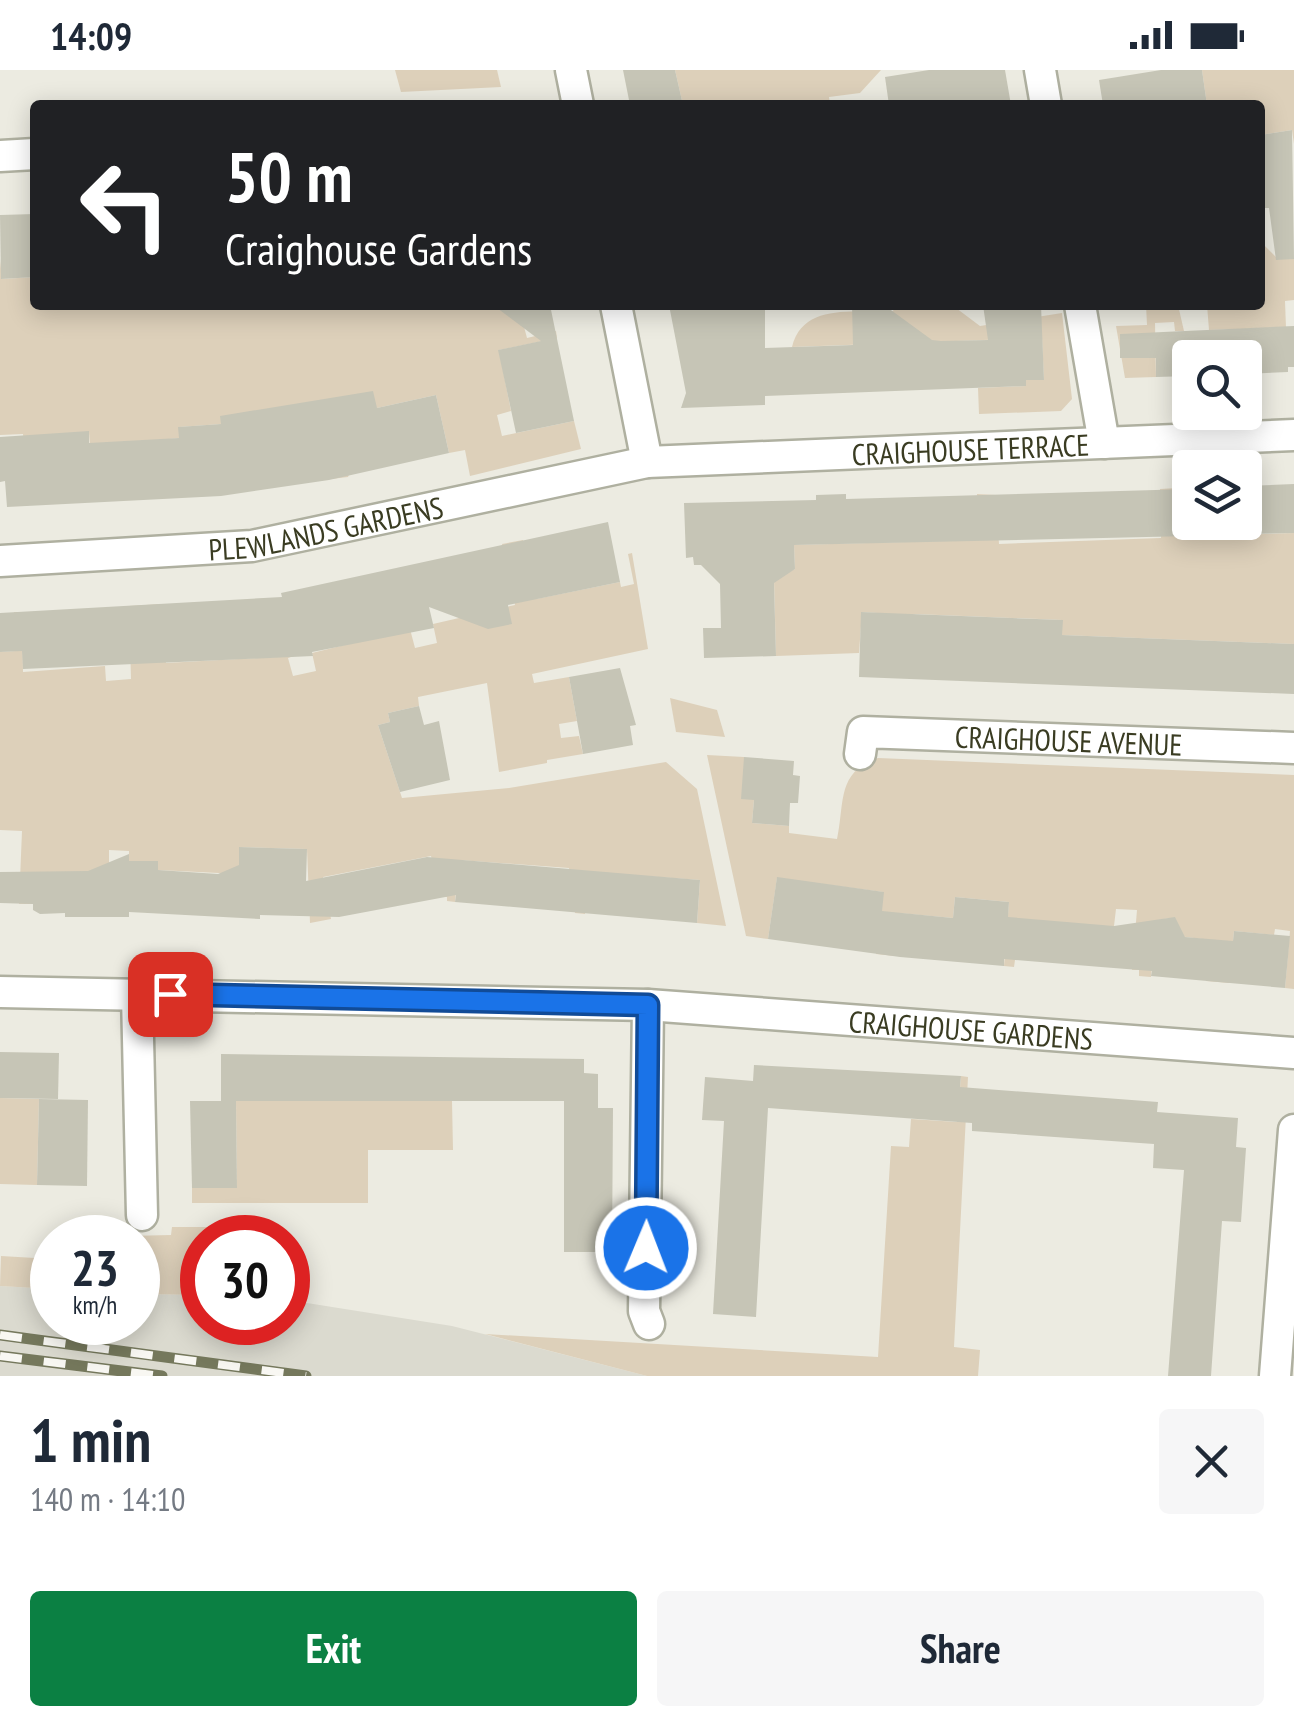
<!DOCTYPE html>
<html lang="en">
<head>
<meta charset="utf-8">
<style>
  body { margin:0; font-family:"PT Sans Narrow",sans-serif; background:#f6f6f7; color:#1f2937; height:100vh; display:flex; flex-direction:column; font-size:38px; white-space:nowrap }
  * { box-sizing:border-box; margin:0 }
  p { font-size:32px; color:#747a83 }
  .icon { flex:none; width:55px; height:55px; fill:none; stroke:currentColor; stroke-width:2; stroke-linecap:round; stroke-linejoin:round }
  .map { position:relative; height:1306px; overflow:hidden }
  .details { display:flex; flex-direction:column; background:#fff; flex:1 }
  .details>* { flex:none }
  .guide { position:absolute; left:30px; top:30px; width:1235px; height:210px; border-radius:10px; box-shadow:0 5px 25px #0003; background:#202124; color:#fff; overflow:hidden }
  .tools { position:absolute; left:1172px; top:270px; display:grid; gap:20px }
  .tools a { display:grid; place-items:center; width:90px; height:90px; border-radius:10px; background:#fff; box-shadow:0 5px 25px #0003; font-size:50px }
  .speed { position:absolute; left:30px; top:1145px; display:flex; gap:20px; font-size:50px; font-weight:700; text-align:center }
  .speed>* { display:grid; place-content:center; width:130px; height:130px; border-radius:50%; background:#fff; box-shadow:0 5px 25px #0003; line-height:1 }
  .speed small { font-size:25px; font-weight:400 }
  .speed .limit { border:15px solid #d22; background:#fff; color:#111 }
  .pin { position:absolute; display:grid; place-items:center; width:85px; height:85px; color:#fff; margin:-42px; border-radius:20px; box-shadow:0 5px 15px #0006 }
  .me { position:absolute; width:110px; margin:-55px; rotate:1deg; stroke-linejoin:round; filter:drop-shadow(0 0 8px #0008) }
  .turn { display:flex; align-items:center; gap:35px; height:210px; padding:0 30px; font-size:45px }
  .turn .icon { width:130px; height:130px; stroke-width:2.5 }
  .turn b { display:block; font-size:70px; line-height:85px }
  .round { display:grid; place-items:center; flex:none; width:105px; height:105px; border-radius:10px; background:#f6f6f7 }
  .summary { display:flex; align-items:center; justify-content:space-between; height:170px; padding:0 30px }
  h1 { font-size:60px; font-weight:700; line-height:75px }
  .primary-button { display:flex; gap:20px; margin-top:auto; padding:20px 30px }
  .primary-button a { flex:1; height:115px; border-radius:10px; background:#0b8043; color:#fff; font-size:40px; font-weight:700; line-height:115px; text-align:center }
  .primary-button a+a { background:#f6f6f7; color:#1f2937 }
  .status { display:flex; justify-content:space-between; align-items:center; height:70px; padding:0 50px; background:#fff; direction:ltr }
  .status svg { height:28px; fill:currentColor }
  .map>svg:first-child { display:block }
  .built { fill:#dbdacf }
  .green { fill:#ddd0ba }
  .building { fill:#c6c5b6 }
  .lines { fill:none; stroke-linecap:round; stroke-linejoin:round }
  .minor-casing { stroke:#afb0a0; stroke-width:35 }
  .tertiary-casing { stroke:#afb0a0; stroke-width:35 }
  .minor { stroke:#fff; stroke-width:30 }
  .tertiary { stroke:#fff; stroke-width:30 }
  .rail-casing { stroke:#75785c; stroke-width:11 }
  .rail { stroke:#f8f7f2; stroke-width:8; stroke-dasharray:22; stroke-linecap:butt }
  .route-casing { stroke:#114b97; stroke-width:25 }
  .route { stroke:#1a73e8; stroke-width:18 }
  .labels { text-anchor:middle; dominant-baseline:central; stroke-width:10; stroke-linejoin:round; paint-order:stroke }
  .street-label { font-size:30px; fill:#3a3c22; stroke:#f8f7f2 }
</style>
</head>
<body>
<div class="status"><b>14:09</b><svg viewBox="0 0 49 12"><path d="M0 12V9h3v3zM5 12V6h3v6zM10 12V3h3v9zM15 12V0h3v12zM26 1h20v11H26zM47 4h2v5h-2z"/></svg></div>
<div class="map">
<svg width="1294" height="1306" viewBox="0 0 1294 1306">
  <rect width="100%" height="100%" fill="#ecebe1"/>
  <polygon class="built" points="0,1216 52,1219 52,1252 138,1252 138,1224 202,1225 202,1252 288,1252 288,1230 452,1256 647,1306 0,1306"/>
  <g class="green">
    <polygon points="395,0 497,0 501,17 401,22"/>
    <polygon points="675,0 881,0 860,23 829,27 830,35 683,35"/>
    <polygon points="1202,0 1294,0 1294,74 1292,60 1260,65 1260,35 1207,35"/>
    <polygon points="1260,171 1278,189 1294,188 1294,230 1285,231 1286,258 1209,260 1207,235 1260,235"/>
    <polygon points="0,189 2,209 35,207 35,235 556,235 523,253 527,268 556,261 557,268 499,280 511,341 497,345 502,366 574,351 581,379 470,406 465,380 449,383 436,325 377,338 348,407 331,409 221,346 221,354 179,357 179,368 90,377 89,362 24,377 23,364 0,365"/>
    <path d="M 898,235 L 952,235 L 980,256 L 1062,243 L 1072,329 L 1061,341 L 979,344 L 978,318 L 1026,316 L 1026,310 L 1044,310 L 1042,268 L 792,277 C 803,232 856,243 892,242 Z"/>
    <polygon points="1146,235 1178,235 1184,261 1175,261 1174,252 1155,253 1156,307 1125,308 1116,256 1147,255"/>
    <polygon points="1176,418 1178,467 1294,463 1294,574 1062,565 1062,550 915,544 877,558 878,543 862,542 859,583 776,586 774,509 795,499 794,475 978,470 977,424 996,425 999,474 1161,468 1160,419"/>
    <polygon points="523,470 536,529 620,512 621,517 634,514 628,484 632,483 648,579 532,604 534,613 569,607 577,651 559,654 561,668 579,666 583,684 547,690 547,693 499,702 487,613 418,627 419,636 388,643 390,652 378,655 402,728 509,718 666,692 697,719 726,856 697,853 700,810 589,802 585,844 575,843 569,798 459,790 455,832 447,831 447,827 440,827 431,786 323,807 331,849 310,853 307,779 239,777 239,804 158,800 157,791 140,791 129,801 129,781 109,780 109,801 33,834 19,834 22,761 0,760 0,582 16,581 14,542 22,542 23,602 105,596 106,611 131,609 129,536 162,534 166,593 294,586 288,588 293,606 316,601 312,583 410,559 415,578 437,573 433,554 515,535 502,474"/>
    <polygon points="670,628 717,640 725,667 676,662"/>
    <path d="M 707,685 L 744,687 L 754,730 L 752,753 L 789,756 L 789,763 L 837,769 C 845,733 836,702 878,688 L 1294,705 L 1294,919 L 1285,918 L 1290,861 L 1275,859 L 1274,865 L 1234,861 L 1229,913 L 1206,911 L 1210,870 L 1178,866 L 1170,848 L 1164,849 L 1155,865 L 1151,907 L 1139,906 L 1139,900 L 1132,900 L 1137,840 L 1116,839 L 1114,856 L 1015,890 L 1014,897 L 1004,896 L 1009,832 L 955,827 L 953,848 L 899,843 L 895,886 L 876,884 L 883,822 L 777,808 L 768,869 L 746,866 Z"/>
    <polygon points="961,1006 968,1007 954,1277 980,1280 978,1306 647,1306 485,1264 878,1287 891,1076 909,1077 911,1049 957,1052"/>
    <polygon points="0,1028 39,1029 37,1115 0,1114"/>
    <polygon points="236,1031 452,1031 453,1080 368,1080 368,1133 192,1133 192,1118 237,1118"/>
    <polygon points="172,1157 259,1157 258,1167 202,1168 202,1225 138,1224 138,1168 85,1167 171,1165"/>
    <polygon points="1,1186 52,1189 52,1219 0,1216"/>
  </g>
  <g class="building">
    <polygon points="623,0 675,0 683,35 630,35"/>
    <polygon points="929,0 1005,0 1011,35 889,35 885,7"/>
    <polygon points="1161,0 1202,0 1207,35 1103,35 1099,10"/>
    <polygon points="1292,60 1294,189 1276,190 1269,138 1260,138 1260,65"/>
    <polygon points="35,144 35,207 1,209 0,145"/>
    <polygon points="493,235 550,235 574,351 516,363 498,280 541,271"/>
    <polygon points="669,235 765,235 765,278 853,275 852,235 884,235 932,270 941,271 988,270 983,235 1041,235 1044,310 1026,310 1026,316 765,326 765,335 681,338 686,323"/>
    <polygon points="1294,256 1294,297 1288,297 1288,302 1245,304 1245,288 1190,288 1190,306 1156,307 1156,288 1120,288 1120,264"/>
    <polygon points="373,321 377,338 436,325 449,383 329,410 221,426 7,437 5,411 0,412 0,367 89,361 89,373 179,368 178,357 221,354 220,346"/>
    <polygon points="1294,414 1294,463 1245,464 1245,416"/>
    <polygon points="1190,419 1190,466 794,475 795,499 774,513 776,586 704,588 703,558 721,558 720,514 701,495 694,495 693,487 686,488 684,433 816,430 816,425 846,424 846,429"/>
    <polygon points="608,452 620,512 508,535 512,554 488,559 429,537 434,558 312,582 313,586 23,599 22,581 0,582 0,543 282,527 281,523"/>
    <polygon points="861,542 1063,550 1062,565 1294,574 1294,624 859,607"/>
    <polygon points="620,598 636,655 630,656 633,675 583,684 569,607"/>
    <polygon points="419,636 424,655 439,651 450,710 400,722 378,655 390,652 388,643"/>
    <polygon points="744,687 794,691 793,705 800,706 798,733 790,733 789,756 752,753 754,730 741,729"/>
    <polygon points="239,777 307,779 306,811 427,787 700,810 697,853 455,832 456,825 339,847 260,845 260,849 129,842 129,847 65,847 65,843 40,844 33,840 33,834 0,833 0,802 88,801 129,784 129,791 158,791 158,800 218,804 239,795"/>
    <polygon points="777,807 884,822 882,841 953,848 955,827 1009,832 1008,847 1114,856 1175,847 1185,867 1233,871 1234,861 1290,866 1285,918 1151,906 1152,901 1101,897 1004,889 1004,896 900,887 768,869"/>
    <polygon points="0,982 59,983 58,1029 0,1028"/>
    <polygon points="221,984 584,989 584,1003 598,1004 598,1038 613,1038 612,1182 564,1182 564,1031 221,1031"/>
    <polygon points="754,995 961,1006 960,1017 1158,1032 1157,1042 1238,1048 1236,1077 1246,1078 1241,1152 1222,1151 1211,1306 1168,1306 1184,1100 1153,1098 1154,1074 972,1061 972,1053 768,1038 756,1247 713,1244 724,1051 702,1050 705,1007 753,1011"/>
    <polygon points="39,1029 88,1030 87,1116 37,1115"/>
    <polygon points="190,1031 236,1031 237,1118 192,1118"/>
  </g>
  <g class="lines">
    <defs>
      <g id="minor">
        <polyline points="571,0 578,35"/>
        <polyline points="1040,0 1046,35"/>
        <polyline points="0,86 35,84"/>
        <polyline points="616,235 647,392"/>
        <polyline points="1080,235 1104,373"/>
        <path id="s1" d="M 0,491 L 252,476 L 647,392 L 1294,365"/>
        <path id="s2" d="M 860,684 L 863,662 L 1294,678"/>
        <polyline points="137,924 142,1145"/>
        <polyline points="648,935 644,1241 649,1254"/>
        <polyline points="1275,1306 1294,1060"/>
      </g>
      <g id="tertiary">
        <path id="s3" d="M 0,922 L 648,935 L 1294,983"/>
      </g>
    </defs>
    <use href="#minor" class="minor-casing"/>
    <use href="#tertiary" class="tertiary-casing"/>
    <use href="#minor" class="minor"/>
    <use href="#tertiary" class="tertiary"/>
    <defs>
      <g id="rail">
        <polyline points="0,1265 306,1306"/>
        <polyline points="0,1286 162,1306"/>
      </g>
    </defs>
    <use href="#rail" class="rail-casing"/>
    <use href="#rail" class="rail"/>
  </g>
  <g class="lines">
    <defs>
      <polyline id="route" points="170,924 648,935 646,1178"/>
    </defs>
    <use href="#route" class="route-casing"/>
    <use href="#route" class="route"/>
  </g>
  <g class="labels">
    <g class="street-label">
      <text stroke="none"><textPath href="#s1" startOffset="980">CRAIGHOUSE TERRACE</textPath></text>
      <text stroke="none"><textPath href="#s1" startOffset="328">PLEWLANDS GARDENS</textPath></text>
      <text stroke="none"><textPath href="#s2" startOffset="228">CRAIGHOUSE AVENUE</textPath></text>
      <text stroke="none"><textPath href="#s3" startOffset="972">CRAIGHOUSE GARDENS</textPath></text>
    </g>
  </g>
</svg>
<div class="tools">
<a><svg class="icon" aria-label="search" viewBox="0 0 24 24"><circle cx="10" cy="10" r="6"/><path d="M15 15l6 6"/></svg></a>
<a><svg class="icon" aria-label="layers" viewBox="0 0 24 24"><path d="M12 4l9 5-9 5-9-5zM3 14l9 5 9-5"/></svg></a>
</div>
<div class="speed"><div>23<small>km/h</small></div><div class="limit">30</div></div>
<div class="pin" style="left:170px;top:924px;background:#d93025"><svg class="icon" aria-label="arrive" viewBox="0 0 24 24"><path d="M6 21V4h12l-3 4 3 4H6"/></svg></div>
<svg class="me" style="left:646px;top:1178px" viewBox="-20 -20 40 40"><circle r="17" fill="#1a73e8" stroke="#fff" stroke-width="3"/><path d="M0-11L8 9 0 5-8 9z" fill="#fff"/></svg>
<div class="guide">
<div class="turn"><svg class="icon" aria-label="left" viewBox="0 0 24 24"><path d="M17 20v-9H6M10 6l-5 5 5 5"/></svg><div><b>50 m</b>Craighouse Gardens</div></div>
</div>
</div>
<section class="details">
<div class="summary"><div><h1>1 min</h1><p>140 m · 14:10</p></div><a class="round"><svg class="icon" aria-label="close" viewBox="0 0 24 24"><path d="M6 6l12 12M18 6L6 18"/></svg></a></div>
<div class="primary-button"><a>Exit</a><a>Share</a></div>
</section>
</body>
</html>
